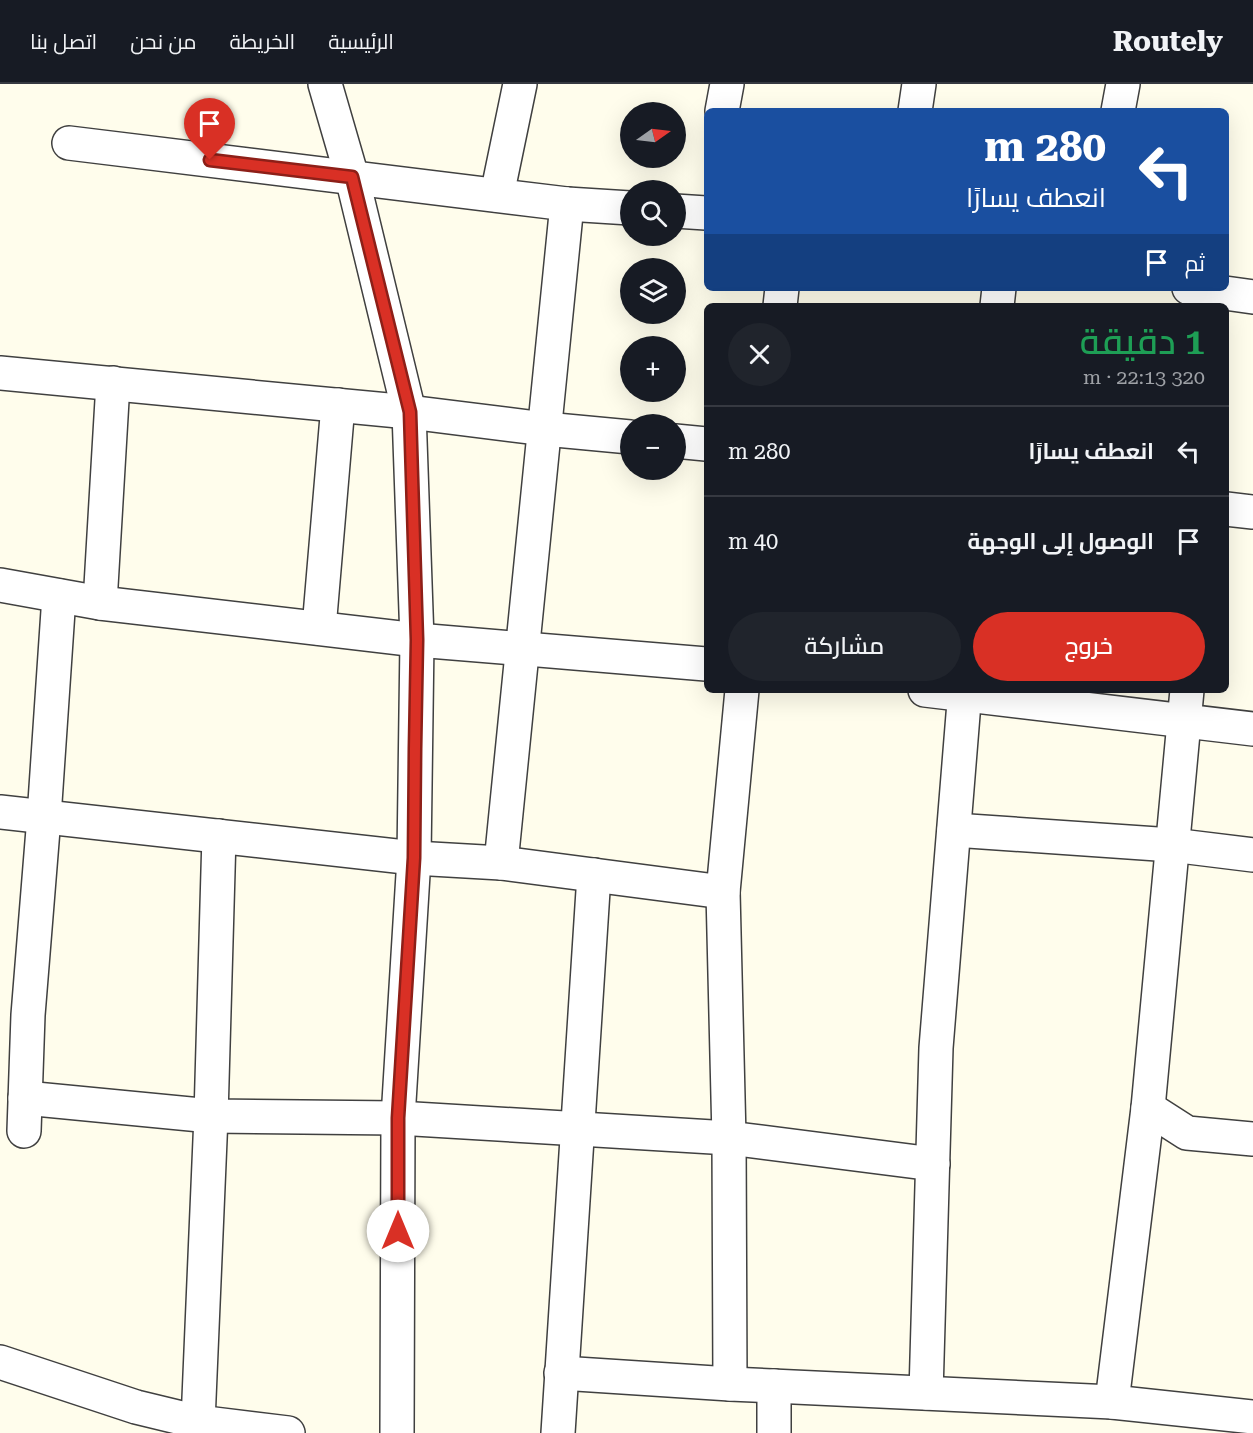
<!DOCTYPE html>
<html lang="ar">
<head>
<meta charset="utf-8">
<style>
  body { margin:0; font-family:"Roboto Serif",Cairo,serif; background:#20242c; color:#f1f3f6; direction:rtl; height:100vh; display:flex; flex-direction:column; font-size:22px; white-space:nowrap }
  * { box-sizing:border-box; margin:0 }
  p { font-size:20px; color:#9ea1a6 }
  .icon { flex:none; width:33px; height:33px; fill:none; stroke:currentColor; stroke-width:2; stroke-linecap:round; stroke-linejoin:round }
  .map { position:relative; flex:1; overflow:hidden; direction:ltr }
  .details { position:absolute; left:704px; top:219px; width:525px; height:390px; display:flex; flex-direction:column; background:#171b24; border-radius:9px; box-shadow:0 6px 24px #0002; direction:rtl }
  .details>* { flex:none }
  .hud { position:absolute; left:704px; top:24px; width:525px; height:183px; border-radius:9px; box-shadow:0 6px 24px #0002; direction:rtl; background:#1a4fa0; color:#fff; overflow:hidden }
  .needle { width:39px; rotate:76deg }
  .controls { position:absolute; left:620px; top:18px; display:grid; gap:12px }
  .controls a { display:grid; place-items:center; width:66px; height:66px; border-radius:50%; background:#171b24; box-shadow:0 6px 24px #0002; font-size:30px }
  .pin { position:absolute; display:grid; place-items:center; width:51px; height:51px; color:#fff; margin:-62px -26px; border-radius:50% 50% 50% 0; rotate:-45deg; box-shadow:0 0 6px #0007 }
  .pin .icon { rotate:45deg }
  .me { position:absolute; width:66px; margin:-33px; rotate:0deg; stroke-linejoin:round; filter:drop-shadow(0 0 4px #0008) }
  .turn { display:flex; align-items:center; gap:21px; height:126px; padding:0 24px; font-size:27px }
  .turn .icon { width:78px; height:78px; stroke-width:2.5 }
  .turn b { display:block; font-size:42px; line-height:51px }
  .then { display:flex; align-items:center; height:57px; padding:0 24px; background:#0003; gap:12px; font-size:22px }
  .round { display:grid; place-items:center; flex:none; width:63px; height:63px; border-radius:32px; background:#20242c }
  .overview { display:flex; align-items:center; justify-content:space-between; height:102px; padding:0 24px }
  h1 { font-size:36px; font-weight:600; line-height:45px; color:#1e9e55 }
  .primary-button { display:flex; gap:12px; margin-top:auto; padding:12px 24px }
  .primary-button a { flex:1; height:69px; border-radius:36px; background:#d93025; color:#fff; font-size:24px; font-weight:600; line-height:69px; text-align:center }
  .primary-button a+a { background:#20242c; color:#f1f3f6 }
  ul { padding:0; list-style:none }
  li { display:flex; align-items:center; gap:18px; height:90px; padding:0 24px; border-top:2px solid #363941 }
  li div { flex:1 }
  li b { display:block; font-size:22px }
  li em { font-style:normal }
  header { display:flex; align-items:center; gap:36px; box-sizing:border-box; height:84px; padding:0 30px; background:#171b24; border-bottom:2px solid #363941 }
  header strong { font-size:28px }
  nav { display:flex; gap:33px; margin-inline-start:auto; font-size:21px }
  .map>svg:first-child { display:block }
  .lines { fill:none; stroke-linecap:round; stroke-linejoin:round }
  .minor-casing { stroke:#404040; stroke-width:36 }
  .minor { stroke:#fff; stroke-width:33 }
  .route-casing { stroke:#8d1f18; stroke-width:15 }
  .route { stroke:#d93025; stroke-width:10 }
</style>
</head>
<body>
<header>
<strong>Routely</strong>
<nav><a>الرئيسية</a><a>الخريطة</a><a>من نحن</a><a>اتصل بنا</a></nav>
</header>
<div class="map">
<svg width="1253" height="1349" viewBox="0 0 1253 1349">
  <rect width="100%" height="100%" fill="#fffdec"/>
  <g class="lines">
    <defs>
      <g id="minor">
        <polyline points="325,0 352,93 409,328 417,556 414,774 398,1034 397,1349"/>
        <polyline points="722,27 727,0"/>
        <polyline points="915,27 919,0"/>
        <polyline points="1118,27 1123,0"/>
        <polyline points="69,59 567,120 630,124"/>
        <polyline points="497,111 520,0"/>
        <polyline points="675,127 706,129"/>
        <polyline points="1189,204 1253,213"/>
        <polyline points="780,222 782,204"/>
        <polyline points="997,222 999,204"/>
        <polyline points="0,289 409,328 545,345 630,353"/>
        <polyline points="675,357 706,360"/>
        <polyline points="1226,425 1253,428"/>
        <polyline points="0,501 100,519 417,556 706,580"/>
        <polyline points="100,519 113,299"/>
        <polyline points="319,544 338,321"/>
        <polyline points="925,606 1253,645"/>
        <polyline points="0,728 414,774 501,779 723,808"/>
        <polyline points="954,746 1172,761 1253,771"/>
        <polyline points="501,779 567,120"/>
        <polyline points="25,1014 211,1032 398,1034 729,1054 933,1080"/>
        <polyline points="1148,1024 1187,1049 1253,1055"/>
        <polyline points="24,1047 28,931 44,733 59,512"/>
        <polyline points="0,1278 136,1323 198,1338 288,1349"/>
        <polyline points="561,1289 730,1300 1112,1318 1253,1333"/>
        <polyline points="730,1300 729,1054 723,808 742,606"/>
        <polyline points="774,1302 774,1349"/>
        <polyline points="926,1309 936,964 965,606"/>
        <polyline points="1112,1318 1148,1024 1187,606"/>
        <polyline points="198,1338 211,1032 219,752"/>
        <polyline points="558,1349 594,791"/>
      </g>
    </defs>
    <use href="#minor" class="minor-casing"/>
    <use href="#minor" class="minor"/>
  </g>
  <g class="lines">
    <defs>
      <polyline id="route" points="210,76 352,93 410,328 417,556 415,664 414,774 398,1034 398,1147"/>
    </defs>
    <use href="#route" class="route-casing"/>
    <use href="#route" class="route"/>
  </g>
</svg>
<div class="controls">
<a><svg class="needle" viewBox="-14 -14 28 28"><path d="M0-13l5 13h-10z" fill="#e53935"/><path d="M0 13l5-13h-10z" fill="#9ea1a6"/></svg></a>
<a><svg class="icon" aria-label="search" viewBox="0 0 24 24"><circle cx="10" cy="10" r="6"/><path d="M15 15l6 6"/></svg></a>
<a><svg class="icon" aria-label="layers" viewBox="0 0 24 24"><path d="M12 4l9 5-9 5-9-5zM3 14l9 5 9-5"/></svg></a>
<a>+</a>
<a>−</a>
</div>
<div class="pin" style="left:210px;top:76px;background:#d93025"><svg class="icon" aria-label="arrive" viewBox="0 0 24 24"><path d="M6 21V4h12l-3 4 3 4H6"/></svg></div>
<svg class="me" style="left:398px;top:1147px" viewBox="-20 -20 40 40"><circle r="19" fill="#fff"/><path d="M0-13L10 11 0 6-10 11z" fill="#d93025"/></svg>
<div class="hud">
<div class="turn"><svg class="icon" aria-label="left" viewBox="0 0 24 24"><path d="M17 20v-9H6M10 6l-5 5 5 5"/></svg><div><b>280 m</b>انعطف يسارًا</div></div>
<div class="then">ثم<svg class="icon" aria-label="arrive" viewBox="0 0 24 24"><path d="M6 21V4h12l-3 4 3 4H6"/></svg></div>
</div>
<section class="details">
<div class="overview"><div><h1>1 دقيقة</h1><p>320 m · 22:13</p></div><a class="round"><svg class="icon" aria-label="close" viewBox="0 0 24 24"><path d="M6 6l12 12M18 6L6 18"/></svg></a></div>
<ul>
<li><svg class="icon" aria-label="left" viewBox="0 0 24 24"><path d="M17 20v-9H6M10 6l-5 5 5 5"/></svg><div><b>انعطف يسارًا</b></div><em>280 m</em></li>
<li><svg class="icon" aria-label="arrive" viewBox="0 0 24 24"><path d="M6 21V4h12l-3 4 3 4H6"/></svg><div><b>الوصول إلى الوجهة</b></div><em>40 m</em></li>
</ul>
<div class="primary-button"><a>خروج</a><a>مشاركة</a></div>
</section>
</div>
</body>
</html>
